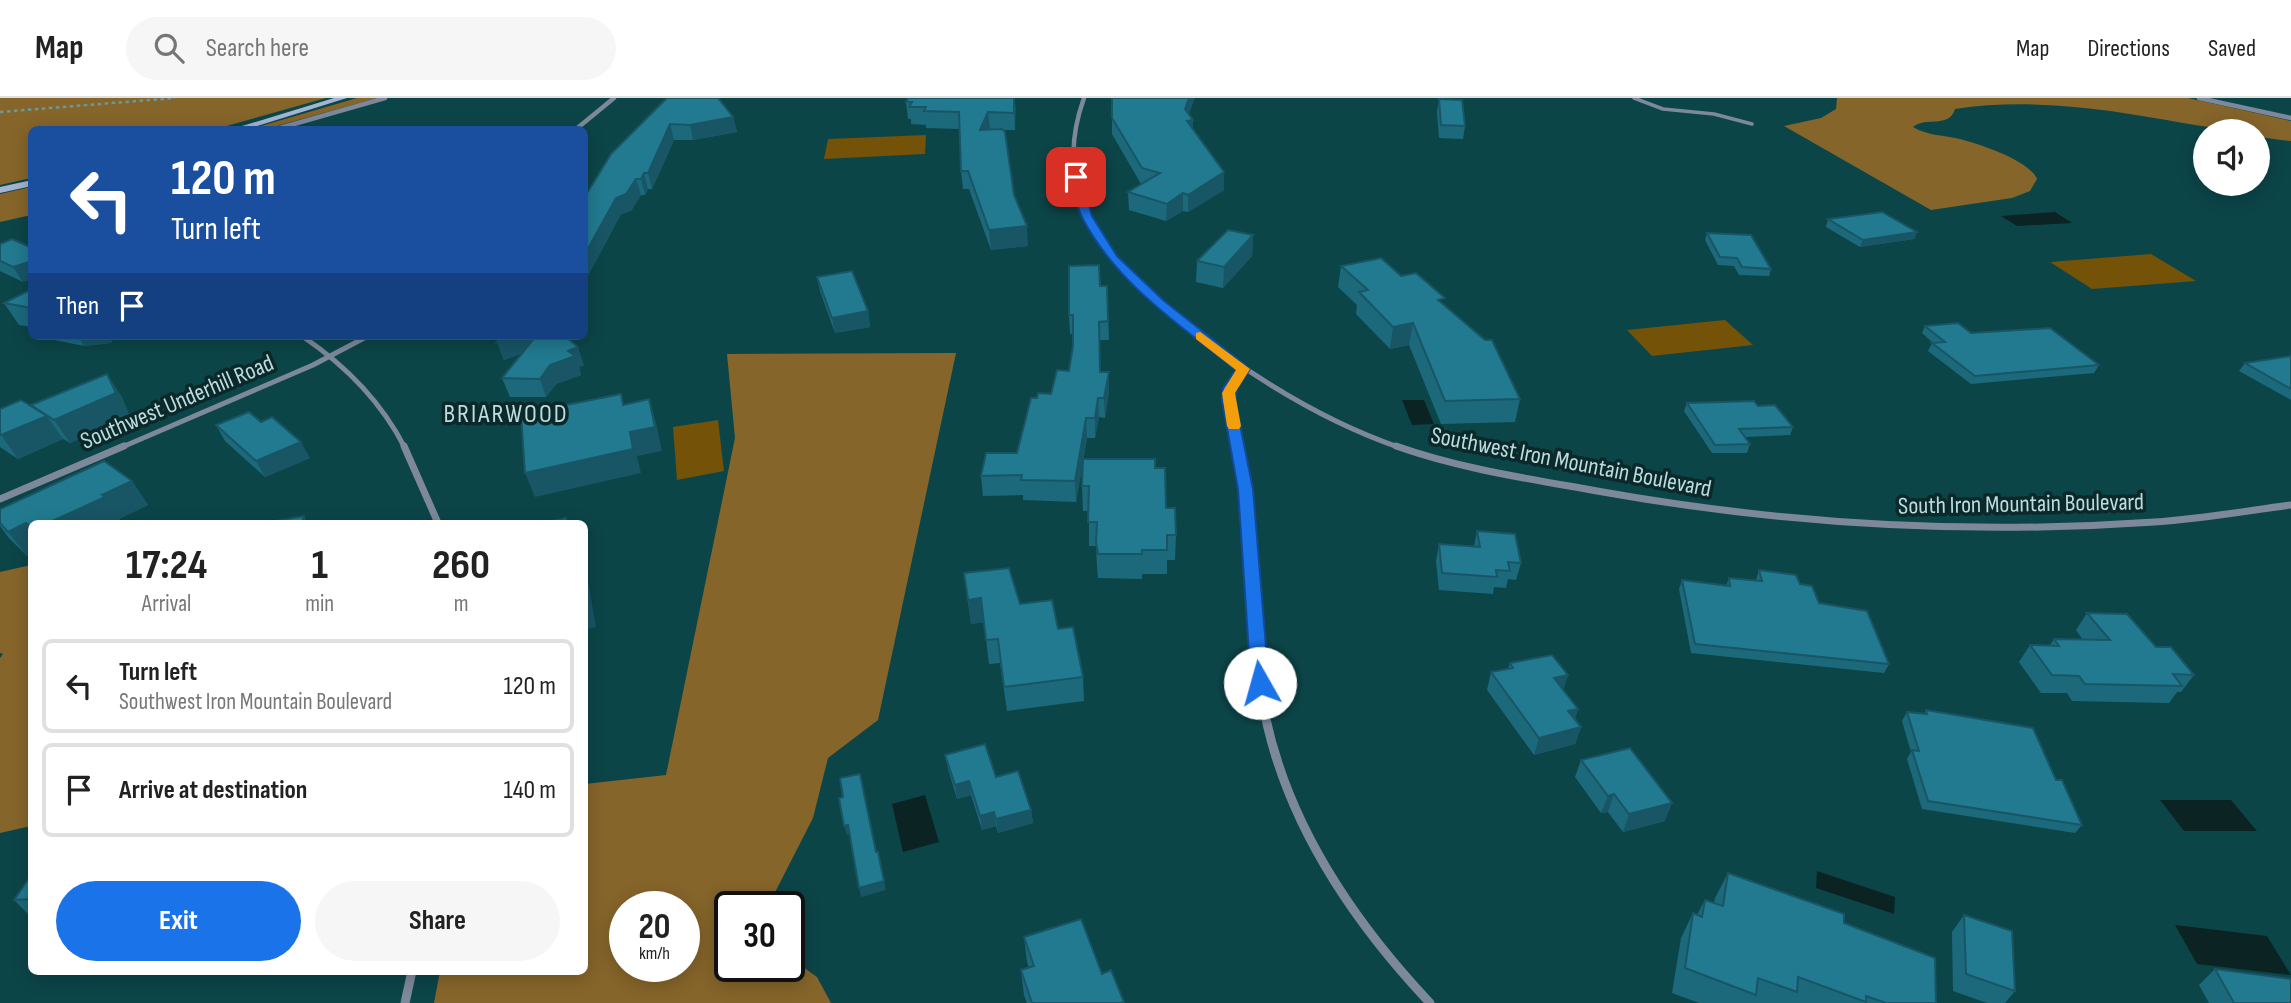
<!DOCTYPE html>
<html lang="en">
<head>
<meta charset="utf-8">
<style>
  body { margin:0; font-family:"Sofia Sans Condensed",sans-serif; background:#f6f6f6; color:#222; height:100vh; display:flex; flex-direction:column; font-size:26px; white-space:nowrap }
  * { box-sizing:border-box; margin:0 }
  p { font-size:23px; color:#767676 }
  .icon { flex:none; width:38px; height:38px; fill:none; stroke:currentColor; stroke-width:2; stroke-linecap:round; stroke-linejoin:round }
  .map { position:relative; flex:1; overflow:hidden }
  .sheet { position:absolute; left:28px; top:422px; width:560px; height:455px; display:flex; flex-direction:column; background:#fff; border-radius:10px; box-shadow:0 4px 18px #0003 }
  .sheet>* { flex:none }
  .guide { position:absolute; left:28px; top:28px; width:560px; height:214px; border-radius:10px; box-shadow:0 4px 18px #0003; background:#1a4fa0; color:#fff; overflow:hidden }
  .buttons { position:absolute; left:2193px; top:21px; display:grid; gap:14px }
  .buttons a { display:grid; place-items:center; width:77px; height:77px; border-radius:50%; background:#fff; box-shadow:0 4px 18px #0003; font-size:35px }
  .speed { position:absolute; left:609px; top:793px; display:flex; gap:14px; font-size:35px; font-weight:700; text-align:center }
  .speed>* { display:grid; place-content:center; width:91px; height:91px; border-radius:50%; background:#fff; box-shadow:0 4px 18px #0003; line-height:1 }
  .speed small { font-size:18px; font-weight:400 }
  .speed .limit { border:4px solid #111; border-radius:10px; background:#fff; color:#111 }
  .pin { position:absolute; display:grid; place-items:center; width:60px; height:60px; color:#fff; margin:-30px; border-radius:14px; box-shadow:0 4px 10px #0006 }
  .me { position:absolute; width:77px; margin:-38px; rotate:353deg; stroke-linejoin:round; filter:drop-shadow(0 0 5px #0008) }
  .turn { display:flex; align-items:center; gap:24px; height:147px; padding:0 28px; font-size:32px }
  .turn .icon { width:91px; height:91px; stroke-width:2.5 }
  .turn b { display:block; font-size:49px; line-height:60px }
  .then { display:flex; align-items:center; height:66px; padding:0 28px; background:#0003; gap:14px; font-size:26px }
  .eta { display:flex; justify-content:space-evenly; align-items:center; height:119px; text-align:center }
  .eta b { font-size:42px; font-weight:700; line-height:49px }
  .cta { display:flex; gap:14px; margin-top:auto; padding:14px 28px }
  .cta a { flex:1; height:80px; border-radius:42px; background:#1a73e8; color:#fff; font-size:28px; font-weight:700; line-height:80px; text-align:center }
  .cta a+a { background:#f6f6f6; color:#222 }
  ul { padding:0; list-style:none }
  li { display:flex; align-items:center; gap:21px; height:94px; margin:0 14px 10px; padding:0 14px; border:4px solid #e0e0e0; border-radius:10px }
  li div { flex:1 }
  li b { display:block; font-size:26px }
  li em { font-style:normal }
  header { display:flex; align-items:center; gap:42px; box-sizing:border-box; height:98px; padding:0 35px; background:#fff; border-bottom:2px solid #e0e0e0 }
  header strong { font-size:33px }
  nav { display:flex; gap:38px; margin-inline-start:auto; font-size:24px }
  .search { width:490px; height:63px; background:#f6f6f6; display:flex; align-items:center; gap:18px; box-sizing:border-box; padding:0 24px; border-radius:38px; color:#767676; font-size:26px }
  .map>svg:first-child { display:block }
  .green { fill:#745207 }
  .forest { fill:#86652a; fill-rule:evenodd }
  .water { fill:#0c2324 }
  .lines { fill:none; stroke-linecap:round; stroke-linejoin:round }
  .path { stroke:#6c989a; stroke-width:2.5; stroke-dasharray:3.5 3.5; stroke-linecap:butt }
  .service { stroke:#7d899b; stroke-width:3.5 }
  .minor-far3 { stroke:#7d899b; stroke-width:4.5 }
  .minor-far2 { stroke:#7d899b; stroke-width:5 }
  .minor-far1 { stroke:#7d899b; stroke-width:7 }
  .minor { stroke:#7d899b; stroke-width:9 }
  .secondary { fill:#a1b4d1; fill-rule:evenodd }
  .wall { fill:#1d697c }
  .shaded-wall { fill:#185565 }
  .building { fill:#227a90; stroke:#185565; stroke-width:2 }
  .route { fill:#1a73e8; stroke:#114b97; stroke-width:2 }
  .slow { fill:#f59e0b }
  .labels { text-anchor:middle; dominant-baseline:central; stroke-width:7; stroke-linejoin:round; paint-order:stroke }
  .street-label { font-size:24px; fill:#bcdcde; stroke:#0b282a }
  .neighbourhood-label { font-size:26px; letter-spacing:2px; fill:#bcdcde; stroke:#0b282a }
</style>
</head>
<body>
<header>
<strong>Map</strong>
<div class="search"><svg class="icon" aria-label="search" viewBox="0 0 24 24"><circle cx="10" cy="10" r="6"/><path d="M15 15l6 6"/></svg>Search here</div>
<nav><a>Map</a><a>Directions</a><a>Saved</a></nav>
</header>
<div class="map">
<svg width="2291" height="905" viewBox="0 0 2291 905">
  <rect width="100%" height="100%" fill="#0c4548"/>
  <g class="green">
    <polygon points="926,37 925,56 824,61 828,41"/>
    <polygon points="2151,156 2196,183 2092,191 2050,164"/>
    <polygon points="1725,222 1753,247 1652,258 1627,232"/>
    <polygon points="718,322 724,373 677,382 673,329"/>
  </g>
  <g class="forest">
    <polygon points="0,0 326,0 216,31 32,32 31,80 0,87"/>
    <polygon points="357,0 377,0 266,31 247,32"/>
    <path d="M 1837,0 L 2188,0 L 2291,23 L 2291,43 L 2258,39 L 2258,33 C 2216,33 2177,23 2136,17 C 2077,7 2014,2 1955,11 C 1949,31 1926,18 1913,29 C 1928,38 1944,37 1960,41 C 1979,46 2029,62 2037,81 L 2030,93 L 2012,100 L 1931,112 L 1784,28 L 1821,20 L 1836,11 Z"/>
    <polygon points="31,89 31,117 0,124 0,96"/>
    <path d="M 956,255 L 878,622 L 828,660 L 813,720 L 768,808 L 730,808 L 730,868 L 789,868 L 789,859 L 817,879 L 831,905 L 434,905 L 440,873 L 584,873 L 585,686 L 666,677 L 735,340 L 727,256 ZM 684,808 L 684,868 L 625,868 L 625,808 Z"/>
    <polygon points="31,467 31,728 0,735 0,560 3,556 0,555 0,474"/>
  </g>
  <g class="water">
    <polygon points="2055,114 2072,125 2017,128 2001,118"/>
    <polygon points="1402,302 1424,302 1434,326 1412,327"/>
    <polygon points="925,697 939,744 903,754 892,706"/>
    <polygon points="2160,702 2231,702 2257,733 2184,733"/>
    <polygon points="1817,773 1895,799 1894,816 1816,790"/>
    <polygon points="2175,827 2267,838 2291,877 2197,866"/>
  </g>
  <g class="lines">
    <polyline class="path" points="0,14 175,0"/>
    <polyline class="service" points="1634,0 1663,11 1714,16 1752,26"/>
    <g class="minor-far3">
      <path d="M 1084,0 C 1062,61 1076,103 1110,155"/>
      <polyline points="2199,0 2291,20"/>
      <polyline points="273,32 385,0"/>
      <polyline points="575,32 614,0"/>
    </g>
    <g class="minor-far2">
      <path d="M 1109,154 C 1131,182 1158,205 1187,228 C 1252,279 1322,323 1401,350"/>
      <path d="M 302,238 C 345,267 381,303 405,350"/>
      <polyline points="120,350 313,267 368,238"/>
      <polyline points="1238,350 1229,302 1230,290 1243,271"/>
    </g>
    <g class="minor-far1">
      <polyline points="404,348 438,425"/>
      <polyline points="1238,348 1247,407 1261,596"/>
      <path d="M 1396,348 C 1461,371 1530,381 1597,393 C 1781,426 1968,437 2155,424 C 2200,421 2246,413 2291,407"/>
      <polyline points="0,401 124,348"/>
    </g>
    <g class="minor">
      <path d="M 1261,594 C 1279,714 1348,818 1430,905"/>
      <polyline points="405,905 412,873"/>
    </g>
    <g class="secondary">
      <polygon points="334,0 347,0 244,32 229,32"/>
      <polygon points="32,82 32,88 0,95 0,89"/>
    </g>
  </g>
  <g class="wall">
    <polygon points="667,0 733,19 737,34 693,42 674,42 652,91 648,91 645,97 641,97 631,113 621,116 584,185 584,100"/>
    <polygon points="908,0 1015,0 1015,32 1003,32 1014,97 1028,148 991,152 969,91 963,91 961,73 960,31 926,30 926,27 911,26 911,21 908,21 906,4"/>
    <polygon points="1439,1 1465,28 1463,41 1439,40 1437,14"/>
    <polygon points="1189,16 1193,22 1193,32 1224,92 1188,114 1183,113 1166,123 1129,112 1128,94 1141,86 1112,36 1112,20"/>
    <polygon points="1828,121 1917,134 1914,141 1860,149 1826,129"/>
    <polygon points="1707,135 1771,171 1769,178 1739,177 1734,168 1718,167 1705,142"/>
    <polygon points="1253,137 1252,158 1223,190 1196,184 1197,163"/>
    <polygon points="0,146 23,184 0,173"/>
    <polygon points="1341,168 1401,178 1444,206 1520,301 1515,324 1441,326 1409,247 1390,251 1356,216 1357,207 1338,189"/>
    <polygon points="817,179 868,213 870,229 835,235 820,193"/>
    <polygon points="1100,188 1107,188 1109,242 1099,242 1100,274 1109,294 1105,320 1099,319 1095,340 1087,340 1076,404 1023,402 1023,397 983,398 981,378 1017,355 1037,300 1051,296 1069,273 1073,248 1073,236 1070,236 1069,217"/>
    <polygon points="32,191 32,229 19,227 4,205"/>
    <polygon points="1925,228 1971,235 2099,267 2094,275 1971,286 1928,253 1932,245 1933,245 1922,235"/>
    <polygon points="42,238 115,238 111,245 84,248 44,240"/>
    <polygon points="497,244 584,267 579,269 581,277 556,286 546,299 510,299 502,280 523,255 504,262"/>
    <polygon points="2291,258 2291,302 2239,273 2245,265"/>
    <polygon points="122,299 130,319 70,345 62,340 63,341 18,361 0,349 0,311"/>
    <polygon points="1687,305 1758,308 1793,329 1790,337 1745,339 1750,346 1747,355 1712,355 1684,313"/>
    <polygon points="261,324 310,360 265,379 225,343 216,327"/>
    <polygon points="1155,370 1166,410 1176,437 1175,462 1167,462 1167,476 1142,476 1142,481 1098,480 1097,469 1096,448 1089,448 1089,413 1083,413 1082,388"/>
    <polygon points="132,383 148,407 119,421 122,424 32,425 32,456 27,458 9,440 0,428 0,411"/>
    <polygon points="1477,433 1521,465 1516,482 1508,481 1506,490 1494,489 1493,496 1439,492 1436,463 1439,446 1474,448"/>
    <polygon points="1759,472 1800,486 1819,505 1889,566 1884,575 1691,555 1679,491 1682,482 1726,488 1729,480 1756,482"/>
    <polygon points="964,475 1020,506 1058,531 1083,579 1084,603 1007,613 1000,565 989,566 984,524 971,526"/>
    <polygon points="2087,515 2156,549 2194,577 2181,594 2177,594 2169,605 2072,603 2067,595 2041,595 2019,564 2030,547 2050,547 2054,541 2083,542 2076,532"/>
    <polygon points="1510,565 1568,577 1563,592 1578,611 1575,621 1581,629 1575,646 1534,657 1487,592 1491,574 1508,571"/>
    <polygon points="1926,612 2056,682 2082,727 2075,735 1922,711 1907,661 1911,654 1902,623 1907,614 1924,616"/>
    <polygon points="945,657 996,679 1031,712 1033,725 998,735 996,728 982,732 971,697 957,701 948,671"/>
    <polygon points="1581,662 1665,723 1623,734 1608,714 1601,715 1575,679"/>
    <polygon points="1728,775 1844,825 1936,905 1699,905 1672,895 1681,840 1693,815 1697,817 1705,802 1714,805 1715,800"/>
    <polygon points="32,776 32,820 14,802"/>
    <polygon points="1964,817 2015,893 2005,905 1987,905 1953,893 1952,834"/>
    <polygon points="1024,839 1102,876 1124,905 1027,905 1024,897 1021,872 1029,870 1027,864"/>
    <polygon points="2215,871 2291,905 2209,905 2199,887"/>
  </g>
  <g class="shaded-wall">
    <polygon points="1014,0 1016,10 1015,32 1014,15"/>
    <polygon points="1189,0 1195,0 1185,27 1185,11"/>
    <polygon points="988,14 990,31 980,32"/>
    <polygon points="733,19 737,34 693,42 690,27"/>
    <polygon points="1193,22 1193,39 1187,23"/>
    <polygon points="670,26 674,42 652,91 648,75"/>
    <polygon points="1224,74 1224,92 1188,114 1188,97"/>
    <polygon points="644,75 648,91 645,97 641,81"/>
    <polygon points="636,81 641,97 631,113 621,116 584,185 584,158 616,100"/>
    <polygon points="1183,95 1183,113 1166,123 1167,106"/>
    <polygon points="1027,128 1028,148 991,152 989,132"/>
    <polygon points="1917,134 1914,141 1860,149 1863,142"/>
    <polygon points="1253,137 1252,158 1223,190 1224,169"/>
    <polygon points="32,163 32,181 23,184 13,169"/>
    <polygon points="868,213 870,229 835,235 832,220"/>
    <polygon points="1413,225 1409,247 1390,251 1393,229"/>
    <polygon points="78,238 115,238 111,245 84,248"/>
    <polygon points="513,238 550,238 552,244 504,262 497,244"/>
    <polygon points="578,249 584,267 579,269 581,277 556,286 546,299 540,281 550,267 568,253"/>
    <polygon points="1109,274 1109,294 1105,320 1104,300"/>
    <polygon points="107,276 122,299 130,319 70,345 54,322"/>
    <polygon points="1098,300 1099,319 1095,340 1095,320"/>
    <polygon points="649,301 656,325 662,353 637,358 641,375 535,399 525,375 630,334"/>
    <polygon points="47,318 63,341 18,361 1,337"/>
    <polygon points="1086,320 1087,340 1076,404 1075,383"/>
    <polygon points="301,344 310,360 265,379 256,363"/>
    <polygon points="132,383 148,407 119,421 122,424 118,425 48,425 102,397"/>
    <polygon points="304,418 308,425 302,425"/>
    <polygon points="26,425 32,432 32,456 27,458 8,434"/>
    <polygon points="584,459 596,529 584,532"/>
    <polygon points="981,500 984,524 971,526 968,502"/>
    <polygon points="1568,577 1563,594 1554,580"/>
    <polygon points="1578,611 1573,628 1568,613"/>
    <polygon points="1581,629 1575,646 1534,657 1539,640"/>
    <polygon points="969,683 971,697 957,701 955,687"/>
    <polygon points="1614,696 1608,714 1601,715 1608,698"/>
    <polygon points="1672,705 1665,723 1623,734 1629,716"/>
    <polygon points="1031,712 1033,725 998,735 996,721"/>
    <polygon points="994,714 996,728 982,732 980,718"/>
    <polygon points="848,727 850,736 847,737 844,728"/>
    <polygon points="878,754 886,792 861,799 859,790"/>
  </g>
  <g class="building">
    <polygon points="667,0 718,0 733,19 690,27 670,26 648,75 644,75 641,81 636,81 626,96 616,100 584,158 584,100 611,56"/>
    <polygon points="908,0 1014,0 1014,15 988,14 980,32 1002,31 1005,34 1014,97 1027,128 989,132 968,73 961,73 959,14 924,13 926,9 909,9 912,4 906,4"/>
    <polygon points="1112,0 1189,0 1185,11 1193,22 1187,23 1224,74 1188,97 1183,95 1167,106 1128,94 1160,75 1142,70 1112,20"/>
    <polygon points="1439,1 1462,2 1465,28 1441,27"/>
    <polygon points="1882,114 1917,134 1863,142 1828,121"/>
    <polygon points="1228,132 1253,137 1224,169 1197,163"/>
    <polygon points="1707,135 1751,137 1771,171 1742,169 1737,160 1720,159"/>
    <polygon points="12,141 32,150 32,163 13,169 0,163 0,146"/>
    <polygon points="1381,160 1401,178 1416,175 1445,200 1438,202 1485,242 1492,242 1520,301 1445,303 1413,225 1393,229 1359,194 1368,192 1341,168"/>
    <polygon points="1099,167 1100,188 1107,188 1108,223 1099,224 1100,274 1109,274 1104,300 1098,300 1095,320 1086,320 1075,383 1021,382 1022,377 981,378 986,355 1017,355 1031,300 1037,300 1038,295 1051,296 1057,272 1069,273 1073,248 1073,217 1069,217 1069,168"/>
    <polygon points="852,173 868,213 832,220 817,179"/>
    <polygon points="32,191 32,210 4,205"/>
    <polygon points="1958,225 1971,235 2050,230 2099,267 1975,278 1932,245 1945,244 1925,228"/>
    <polygon points="501,238 513,238 497,244"/>
    <polygon points="536,238 565,238 578,249 568,253 575,258 550,267 540,281 502,280"/>
    <polygon points="2291,258 2291,291 2245,265"/>
    <polygon points="107,276 116,295 54,322 31,307"/>
    <polygon points="621,296 623,307 649,301 655,329 630,334 633,351 525,375 521,316"/>
    <polygon points="21,302 47,318 1,337 0,336 0,311"/>
    <polygon points="1754,303 1758,308 1775,307 1793,329 1739,331 1750,346 1715,347 1687,305"/>
    <polygon points="249,314 261,324 272,319 301,344 256,363 216,327"/>
    <polygon points="1083,361 1155,361 1155,370 1165,370 1166,410 1175,410 1176,437 1167,437 1167,452 1142,452 1142,456 1098,456 1096,444 1097,424 1088,424 1089,388 1082,388"/>
    <polygon points="104,363 132,383 102,397 105,399 48,425 32,425 32,430 26,425 8,434 0,425 0,411"/>
    <polygon points="304,418 302,425 264,425"/>
    <polygon points="566,420 567,425 543,425"/>
    <polygon points="1477,433 1515,436 1521,465 1508,464 1510,473 1496,472 1497,479 1442,475 1439,446 1480,449"/>
    <polygon points="1009,470 1020,506 1052,502 1058,531 1073,529 1083,579 1004,589 998,541 986,542 981,500 968,502 964,475"/>
    <polygon points="1759,472 1796,477 1800,486 1812,488 1819,505 1867,513 1889,566 1695,546 1682,482 1730,488 1729,480 1762,483"/>
    <polygon points="2087,515 2127,516 2156,549 2171,549 2194,577 2173,576 2182,588 2085,586 2079,578 2052,577 2030,547 2059,548 2054,541 2110,542"/>
    <polygon points="1552,557 1568,577 1554,580 1578,611 1568,613 1581,629 1539,640 1491,574 1513,570 1510,565"/>
    <polygon points="1926,612 2033,630 2056,682 2062,682 2082,727 1928,703 1912,652 1919,653 1907,614 1927,616"/>
    <polygon points="985,646 996,679 1018,673 1031,712 996,721 994,714 980,718 969,683 955,687 945,657"/>
    <polygon points="1630,650 1672,705 1629,716 1614,696 1608,698 1581,662"/>
    <polygon points="860,676 876,754 878,754 884,783 859,790 848,727 844,728 839,700 843,699 840,680"/>
    <polygon points="1728,775 1844,816 1844,825 1935,860 1936,905 1886,905 1866,898 1866,904 1798,879 1797,894 1758,880 1756,897 1685,870 1693,815 1702,819 1705,802 1723,808"/>
    <polygon points="32,776 32,801 14,802"/>
    <polygon points="1964,817 2012,833 2015,893 1966,876"/>
    <polygon points="1081,821 1102,876 1111,872 1124,904 1120,905 1032,905 1021,872 1034,868 1024,839"/>
    <polygon points="2215,871 2291,881 2291,905 2234,905"/>
  </g>
  <path class="route" d="M 1076,76 L 1081,79 L 1092,118 L 1117,158 L 1163,202 L 1250,271 L 1237,290 L 1235,302 L 1253,391 L 1269,585 L 1266,590 L 1254,590 L 1251,585 L 1238,391 L 1222,302 L 1223,290 L 1236,272 C 1180,227 1117,186 1083,121 C 1076,109 1075,93 1071,79 Z"/>
  <polygon class="slow" points="1200,234 1250,271 1235,295 1241,328 1239,331 1229,331 1227,328 1222,295 1236,272 1196,241 1196,235"/>
  <g class="labels">
    <g class="street-label">
      <text transform="translate(177 304) rotate(-23)">Southwest Underhill Road</text>
      <text transform="translate(1571 364) rotate(11)">Southwest Iron Mountain Boulevard</text>
      <text transform="translate(2021 406) rotate(-1)">South Iron Mountain Boulevard</text>
    </g>
    <g class="neighbourhood-label">
      <text x="506" y="316">BRIARWOOD</text>
    </g>
  </g>
</svg>
<div class="buttons">
<a><svg class="icon" aria-label="sound" viewBox="0 0 24 24"><path d="M4 9h4l5-4v14l-5-4H4zM17 9q2 3 0 6"/></svg></a>
</div>
<div class="speed"><div>20<small>km/h</small></div><div class="limit">30</div></div>
<div class="pin" style="left:1076px;top:79px;background:#d93025"><svg class="icon" aria-label="arrive" viewBox="0 0 24 24"><path d="M6 21V4h12l-3 4 3 4H6"/></svg></div>
<svg class="me" style="left:1260px;top:585px" viewBox="-20 -20 40 40"><circle r="19" fill="#fff"/><path d="M0-13L10 11 0 6-10 11z" fill="#1a73e8"/></svg>
<div class="guide">
<div class="turn"><svg class="icon" aria-label="left" viewBox="0 0 24 24"><path d="M17 20v-9H6M10 6l-5 5 5 5"/></svg><div><b>120 m</b>Turn left</div></div>
<div class="then">Then<svg class="icon" aria-label="arrive" viewBox="0 0 24 24"><path d="M6 21V4h12l-3 4 3 4H6"/></svg></div>
</div>
<section class="sheet">
<div class="eta">
<div><b>17:24</b><p>Arrival</p></div>
<div><b>1</b><p>min</p></div>
<div><b>260</b><p>m</p></div>
</div>
<ul>
<li><svg class="icon" aria-label="left" viewBox="0 0 24 24"><path d="M17 20v-9H6M10 6l-5 5 5 5"/></svg><div><b>Turn left</b><p>Southwest Iron Mountain Boulevard</p></div><em>120 m</em></li>
<li><svg class="icon" aria-label="arrive" viewBox="0 0 24 24"><path d="M6 21V4h12l-3 4 3 4H6"/></svg><div><b>Arrive at destination</b></div><em>140 m</em></li>
</ul>
<div class="cta"><a>Exit</a><a>Share</a></div>
</section>
</div>
</body>
</html>
